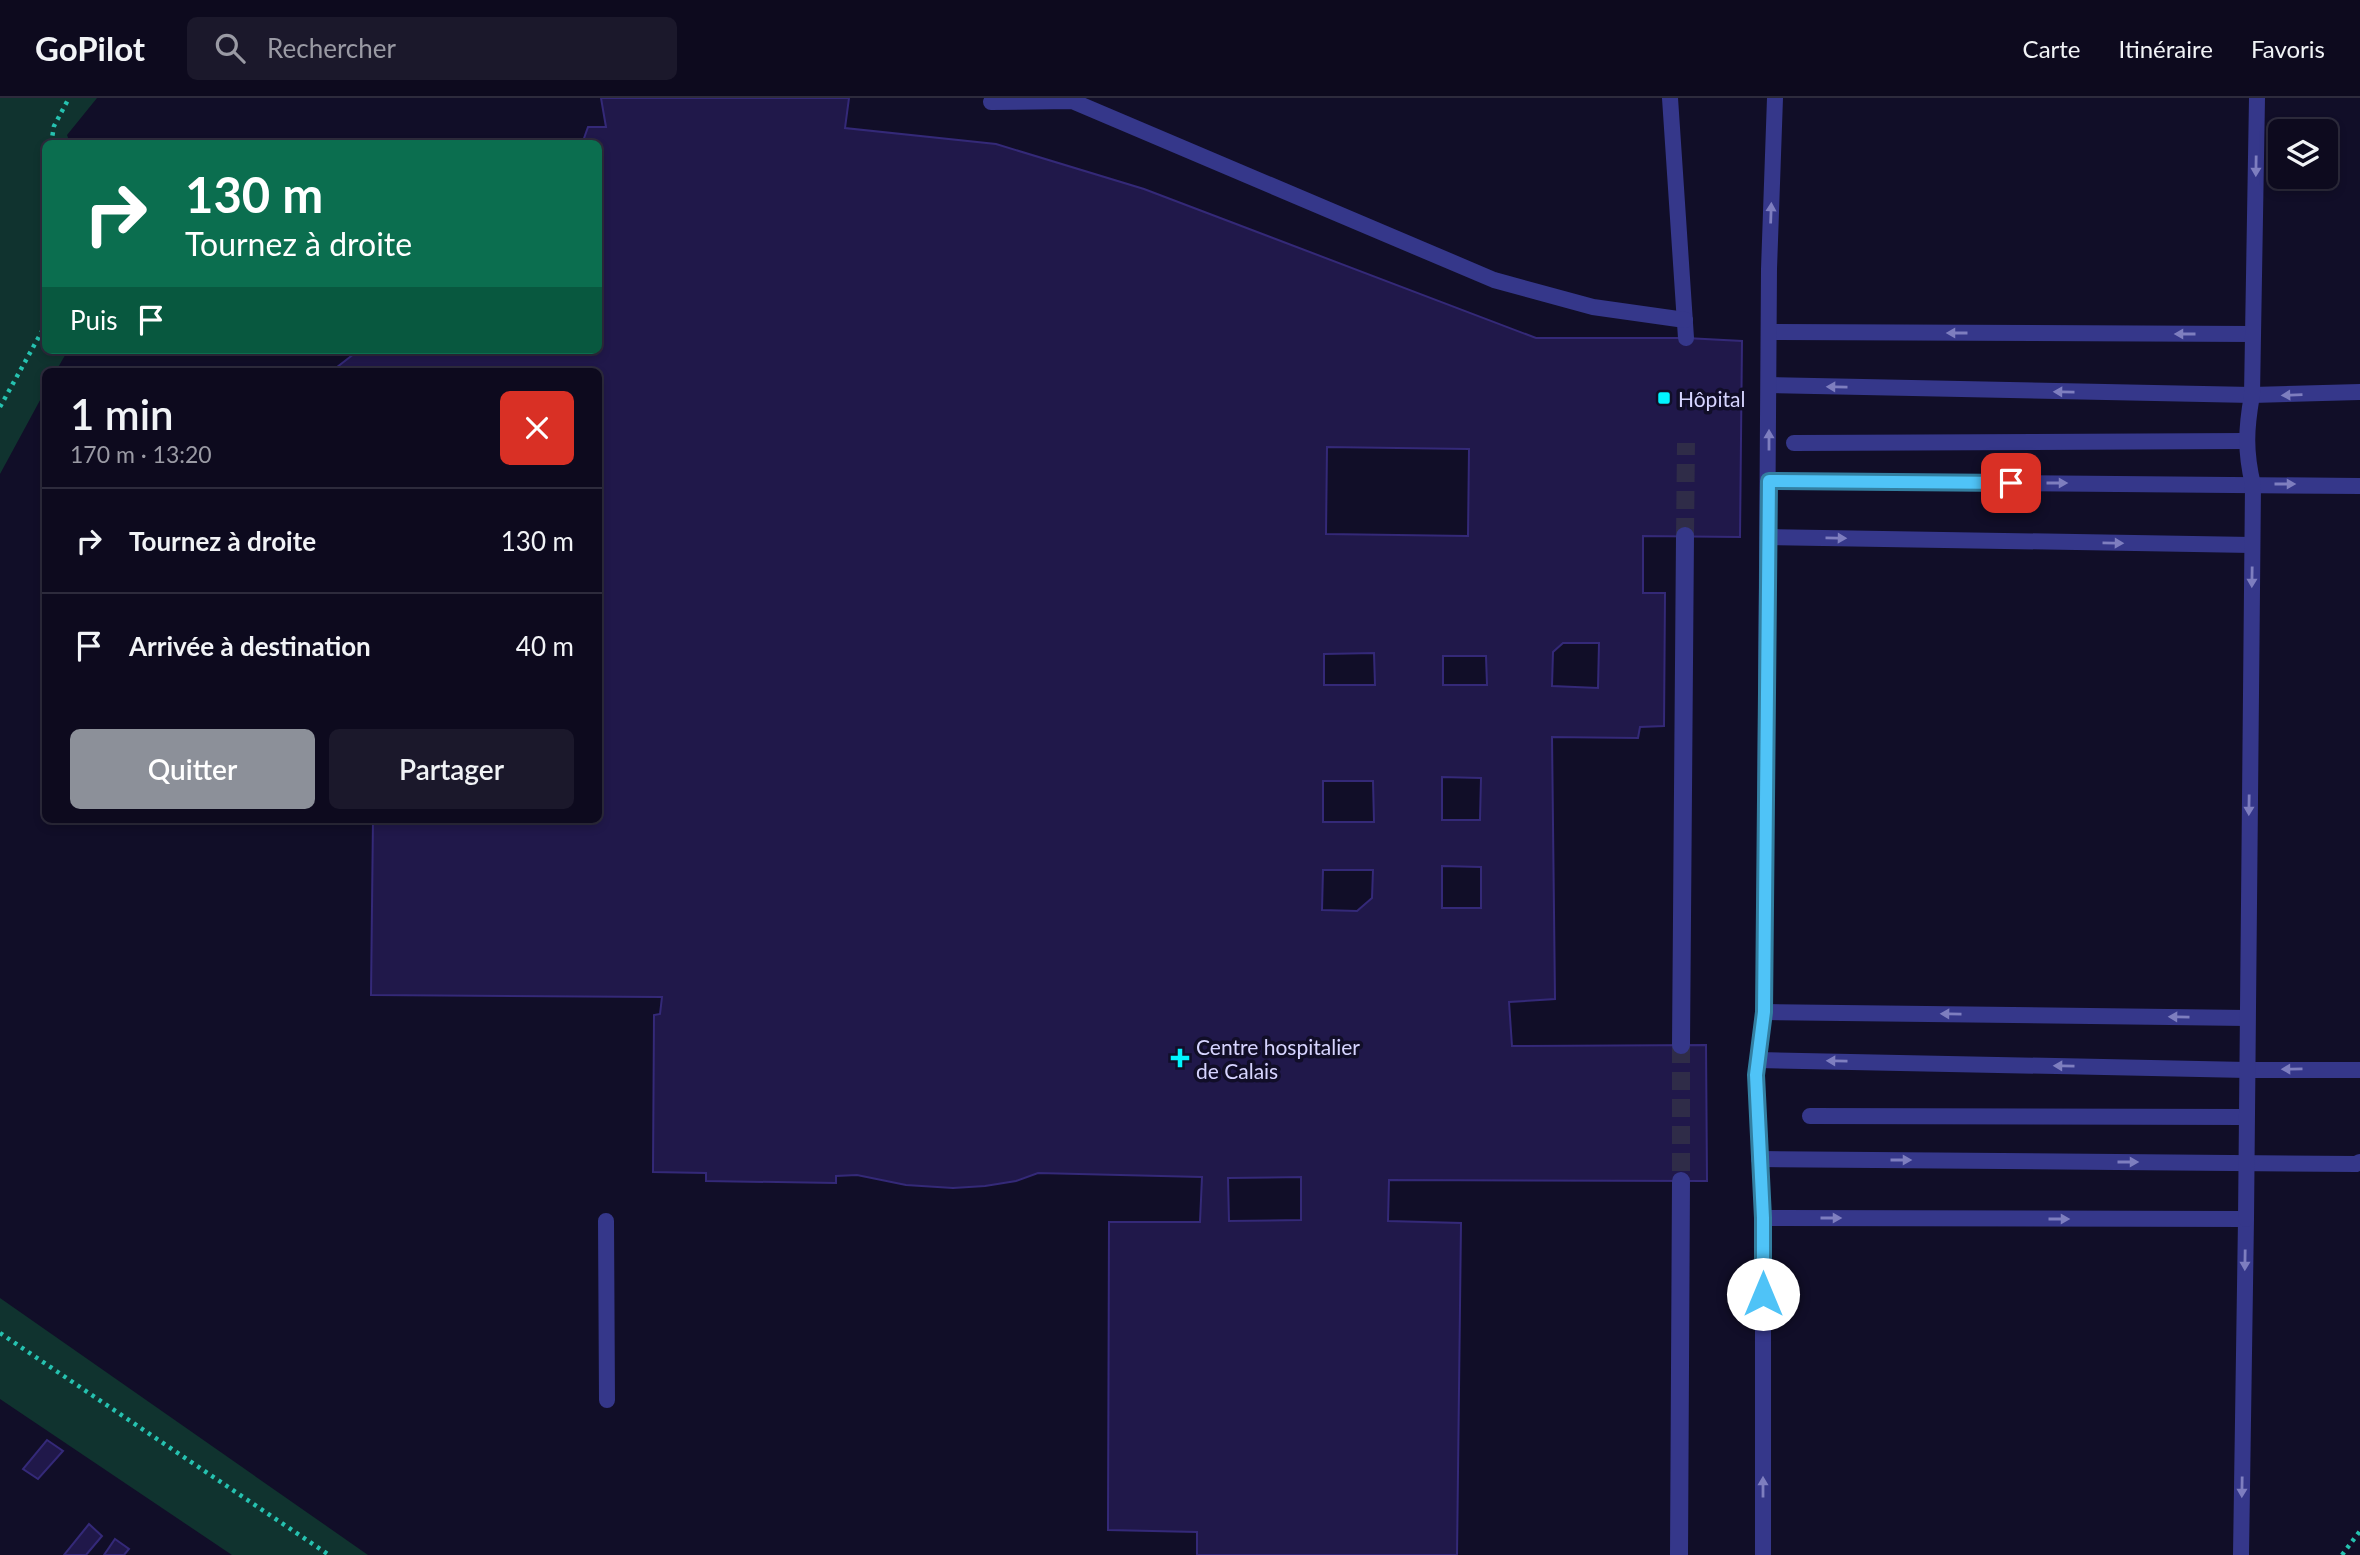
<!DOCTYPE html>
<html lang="fr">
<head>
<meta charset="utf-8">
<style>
  body { margin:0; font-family:Lato,sans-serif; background:#1b182b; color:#f1f3f6; height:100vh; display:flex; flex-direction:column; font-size:26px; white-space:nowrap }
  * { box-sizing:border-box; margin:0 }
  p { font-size:23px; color:#9a9aa4 }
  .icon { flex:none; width:38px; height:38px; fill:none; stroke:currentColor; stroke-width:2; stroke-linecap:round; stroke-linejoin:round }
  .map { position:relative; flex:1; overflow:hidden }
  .side { position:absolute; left:42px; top:270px; width:560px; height:455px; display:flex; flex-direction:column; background:#0d0a1e; border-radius:10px; box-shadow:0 4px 10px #0003,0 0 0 2px #2d2b3c }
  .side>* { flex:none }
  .top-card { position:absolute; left:42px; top:42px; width:560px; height:214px; border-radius:10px; box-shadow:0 4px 10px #0003,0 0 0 2px #2d2b3c; background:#0b6e4f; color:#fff; overflow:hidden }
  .tools { position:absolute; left:2268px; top:21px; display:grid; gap:14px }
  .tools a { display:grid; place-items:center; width:70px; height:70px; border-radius:10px; background:#0d0a1e; box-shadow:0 4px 10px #0003,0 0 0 2px #2d2b3c; font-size:35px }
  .pin { position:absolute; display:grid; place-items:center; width:60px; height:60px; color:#fff; margin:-30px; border-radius:14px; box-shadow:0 4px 10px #0006 }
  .me { position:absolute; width:77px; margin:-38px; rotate:0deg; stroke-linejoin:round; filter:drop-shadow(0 0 5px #0008) }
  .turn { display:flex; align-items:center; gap:24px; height:147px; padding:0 28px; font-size:32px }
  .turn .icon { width:91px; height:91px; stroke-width:2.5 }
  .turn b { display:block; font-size:49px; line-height:60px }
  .then { display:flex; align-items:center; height:66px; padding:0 28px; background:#0003; gap:14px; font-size:26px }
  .round { display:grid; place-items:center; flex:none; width:74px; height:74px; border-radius:10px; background:#1b182b }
  .overview { display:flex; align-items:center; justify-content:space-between; height:119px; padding:0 28px }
  h1 { font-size:42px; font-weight:600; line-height:52px }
  .action { display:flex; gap:14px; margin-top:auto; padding:14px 28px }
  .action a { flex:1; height:80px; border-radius:10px; background:#8c9099; color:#fff; font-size:28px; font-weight:600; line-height:80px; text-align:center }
  .action a+a { background:#1b182b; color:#f1f3f6 }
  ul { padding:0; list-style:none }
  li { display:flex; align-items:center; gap:21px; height:105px; padding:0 28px; border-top:2px solid #2d2b3c }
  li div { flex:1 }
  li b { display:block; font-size:26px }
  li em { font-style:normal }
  header { display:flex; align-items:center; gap:42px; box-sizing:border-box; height:98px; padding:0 35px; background:#0d0a1e; border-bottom:2px solid #2d2b3c }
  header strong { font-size:33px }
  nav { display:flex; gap:38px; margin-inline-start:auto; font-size:24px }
  .search { width:490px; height:63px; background:#1b182b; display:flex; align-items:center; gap:18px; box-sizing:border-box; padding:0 24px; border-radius:10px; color:#9a9aa4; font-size:26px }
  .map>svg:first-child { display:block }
  .green { fill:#10332f }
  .building { fill:#20184a; stroke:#342978; stroke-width:2; fill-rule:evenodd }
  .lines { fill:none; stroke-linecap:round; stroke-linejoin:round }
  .minor-tunnel { stroke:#2f2c48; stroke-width:18; stroke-dasharray:18 9; stroke-linecap:butt }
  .path { stroke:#26c2b0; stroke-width:4.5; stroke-dasharray:3.5 5; stroke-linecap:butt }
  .service { stroke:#35378a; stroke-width:16 }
  .minor { stroke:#35378a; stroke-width:18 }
  .oneway { fill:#7e7ebf }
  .route-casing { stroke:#337fa1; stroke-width:18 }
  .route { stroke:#4fc3f7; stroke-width:12 }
  .poi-dot { fill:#01f4ff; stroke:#110e28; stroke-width:2.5 }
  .labels { text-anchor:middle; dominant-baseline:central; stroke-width:7; stroke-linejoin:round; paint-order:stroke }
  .poi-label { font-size:21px; fill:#d7d5ff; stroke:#110e28; text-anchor:start }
</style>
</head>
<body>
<header>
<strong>GoPilot</strong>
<div class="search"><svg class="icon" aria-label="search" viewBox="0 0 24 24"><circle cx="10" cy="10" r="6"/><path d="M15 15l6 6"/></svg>Rechercher</div>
<nav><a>Carte</a><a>Itinéraire</a><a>Favoris</a></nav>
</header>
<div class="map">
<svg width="2360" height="1457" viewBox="0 0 2360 1457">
  <rect width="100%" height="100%" fill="#110e28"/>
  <g class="green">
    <polygon points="0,0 97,0 67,37 70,45 46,46 46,252 68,252 56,273 46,273 45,293 0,376"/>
    <polygon points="0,1200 368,1457 232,1457 0,1301"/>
  </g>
  <g class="building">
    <path d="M 601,0 L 849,0 L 845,30 L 996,46 L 1144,91 L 1536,240 L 1686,240 L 1742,243 L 1740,439 L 1643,438 L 1643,495 L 1665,495 L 1664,628 L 1640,629 L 1638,640 L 1552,639 L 1555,901 L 1509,904 L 1512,948 L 1706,947 L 1707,1083 L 1389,1082 L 1388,1123 L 1461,1125 L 1457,1457 L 1197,1457 L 1197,1434 L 1108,1432 L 1109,1124 L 1200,1124 L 1202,1079 L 1038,1075 L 1016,1083 L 985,1088 L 953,1090 L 906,1087 L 857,1077 L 836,1078 L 836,1085 L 706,1083 L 706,1075 L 653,1074 L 654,917 L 660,916 L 662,899 L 371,897 L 373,721 L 598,721 L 598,273 L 332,273 L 359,252 L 598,252 L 598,46 L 582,46 L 588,29 L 606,29 ZM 1327,349 L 1469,351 L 1468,438 L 1326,436 ZM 1563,545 L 1599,545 L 1598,590 L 1552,588 L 1553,554 ZM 1374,555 L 1375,587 L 1324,587 L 1324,556 ZM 1443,558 L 1486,558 L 1487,587 L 1443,587 ZM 1442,679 L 1481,680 L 1480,722 L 1442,722 ZM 1323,683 L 1373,683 L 1374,724 L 1323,724 ZM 1442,768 L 1481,769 L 1481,810 L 1442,810 ZM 1323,772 L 1373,772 L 1372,800 L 1357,813 L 1322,812 ZM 1301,1079 L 1301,1122 L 1229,1123 L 1228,1080 Z"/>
    <polygon points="47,1342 63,1353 38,1381 23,1371"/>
    <polygon points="89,1426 102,1438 86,1457 64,1457"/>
    <polygon points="115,1441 129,1451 124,1457 104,1457"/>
  </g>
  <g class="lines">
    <g class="minor-tunnel">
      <polyline points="1685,438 1686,345"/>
      <polyline points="1681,947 1681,1083"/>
    </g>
    <g class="path">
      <polyline points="51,46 54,28 69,0"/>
      <polyline points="0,309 46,226"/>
      <polyline points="0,1235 329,1457"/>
      <polyline points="2342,1457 2360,1433"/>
    </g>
    <g class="service">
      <polyline points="1670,0 1686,240"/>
      <polyline points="991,4 1072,3 1494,182 1593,209 1685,222"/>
      <polyline points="1769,234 2253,236"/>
      <polyline points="1769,287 2252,297 2360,294"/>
      <polyline points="1794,345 2246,343"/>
      <polyline points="1768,383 2360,388"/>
      <polyline points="1768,439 2252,447"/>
      <polyline points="1764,914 2247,920"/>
      <polyline points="1758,962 2247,972 2360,972"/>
      <polyline points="1810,1018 2246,1019"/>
      <polyline points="1759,1061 2356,1066 2360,1064"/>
      <polyline points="1763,1120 2246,1121 2241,1457"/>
      <path d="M 2246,1121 L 2253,387 C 2245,353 2246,331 2252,297 L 2257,0"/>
      <polyline points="606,1123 607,1302"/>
      <polyline points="1763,1457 1763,1120 1756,977 1764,914 1769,171 1775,0"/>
    </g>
    <g class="minor">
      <polyline points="1681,947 1685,438"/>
      <polyline points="1679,1457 1681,1083"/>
    </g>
  </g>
  <defs><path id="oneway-solid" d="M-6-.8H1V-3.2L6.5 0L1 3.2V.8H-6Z" transform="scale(1.75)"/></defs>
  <g class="oneway">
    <use href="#oneway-solid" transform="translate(2256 68) rotate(91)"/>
    <use href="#oneway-solid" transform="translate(1771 115) rotate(-88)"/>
    <use href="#oneway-solid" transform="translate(1957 235) rotate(-180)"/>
    <use href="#oneway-solid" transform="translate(2185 236) rotate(180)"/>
    <use href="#oneway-solid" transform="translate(1837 289) rotate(-179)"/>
    <use href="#oneway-solid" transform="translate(2064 294) rotate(-179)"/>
    <use href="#oneway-solid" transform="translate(2292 297) rotate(178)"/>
    <use href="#oneway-solid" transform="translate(1769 342) rotate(-90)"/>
    <use href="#oneway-solid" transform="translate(2057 385)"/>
    <use href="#oneway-solid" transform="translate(2285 386)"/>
    <use href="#oneway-solid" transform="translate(1836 440) rotate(1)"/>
    <use href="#oneway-solid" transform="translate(2113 445) rotate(1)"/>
    <use href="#oneway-solid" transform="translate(2252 479) rotate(91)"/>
    <use href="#oneway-solid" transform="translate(2249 707) rotate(91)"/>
    <use href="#oneway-solid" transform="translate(1951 916) rotate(-179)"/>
    <use href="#oneway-solid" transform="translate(2179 919) rotate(-179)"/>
    <use href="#oneway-solid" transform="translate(1837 963) rotate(-179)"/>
    <use href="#oneway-solid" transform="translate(2064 968) rotate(-179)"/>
    <use href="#oneway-solid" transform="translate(2292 971) rotate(179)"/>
    <use href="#oneway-solid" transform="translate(1901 1062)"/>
    <use href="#oneway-solid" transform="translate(2128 1064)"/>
    <use href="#oneway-solid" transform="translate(1831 1120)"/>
    <use href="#oneway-solid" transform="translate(2059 1121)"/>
    <use href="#oneway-solid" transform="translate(2245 1162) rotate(91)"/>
    <use href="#oneway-solid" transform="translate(1763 1389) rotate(-90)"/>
    <use href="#oneway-solid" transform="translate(2242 1389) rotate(91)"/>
  </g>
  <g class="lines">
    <defs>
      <polyline id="route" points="1763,1196 1763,1120 1756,977 1764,914 1769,383 2011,385"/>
    </defs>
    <use href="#route" class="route-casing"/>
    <use href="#route" class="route"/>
  </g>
  <g class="poi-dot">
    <rect x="1657" y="293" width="14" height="14" rx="3.5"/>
    <path d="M1176.5 949.5h7v7h7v7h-7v7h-7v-7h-7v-7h7z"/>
  </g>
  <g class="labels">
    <g class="poi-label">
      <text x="1678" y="300">Hôpital</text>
      <text x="1196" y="948">Centre hospitalier<tspan x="1196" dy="24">de Calais</tspan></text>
    </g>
  </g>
</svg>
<div class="tools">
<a><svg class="icon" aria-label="layers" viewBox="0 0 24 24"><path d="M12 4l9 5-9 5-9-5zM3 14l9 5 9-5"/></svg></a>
</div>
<div class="pin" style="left:2011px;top:385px;background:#d93025"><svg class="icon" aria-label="arrive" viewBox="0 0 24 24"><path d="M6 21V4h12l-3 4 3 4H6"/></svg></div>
<svg class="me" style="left:1763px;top:1196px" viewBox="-20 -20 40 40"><circle r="19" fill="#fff"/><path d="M0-13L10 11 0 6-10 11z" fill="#4fc3f7"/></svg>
<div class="top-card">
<div class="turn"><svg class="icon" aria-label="right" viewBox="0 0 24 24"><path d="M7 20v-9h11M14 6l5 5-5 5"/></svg><div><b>130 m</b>Tournez à droite</div></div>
<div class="then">Puis<svg class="icon" aria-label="arrive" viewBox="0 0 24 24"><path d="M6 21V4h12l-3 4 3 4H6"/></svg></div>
</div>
<section class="side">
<div class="overview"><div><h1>1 min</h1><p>170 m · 13:20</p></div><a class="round" style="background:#d93025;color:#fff"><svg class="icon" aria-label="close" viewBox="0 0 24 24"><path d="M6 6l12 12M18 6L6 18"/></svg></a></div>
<ul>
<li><svg class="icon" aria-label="right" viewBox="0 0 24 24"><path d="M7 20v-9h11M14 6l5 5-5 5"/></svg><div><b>Tournez à droite</b></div><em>130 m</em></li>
<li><svg class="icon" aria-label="arrive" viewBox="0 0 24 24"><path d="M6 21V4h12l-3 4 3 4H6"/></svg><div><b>Arrivée à destination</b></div><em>40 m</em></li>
</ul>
<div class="action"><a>Quitter</a><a>Partager</a></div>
</section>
</div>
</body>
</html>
